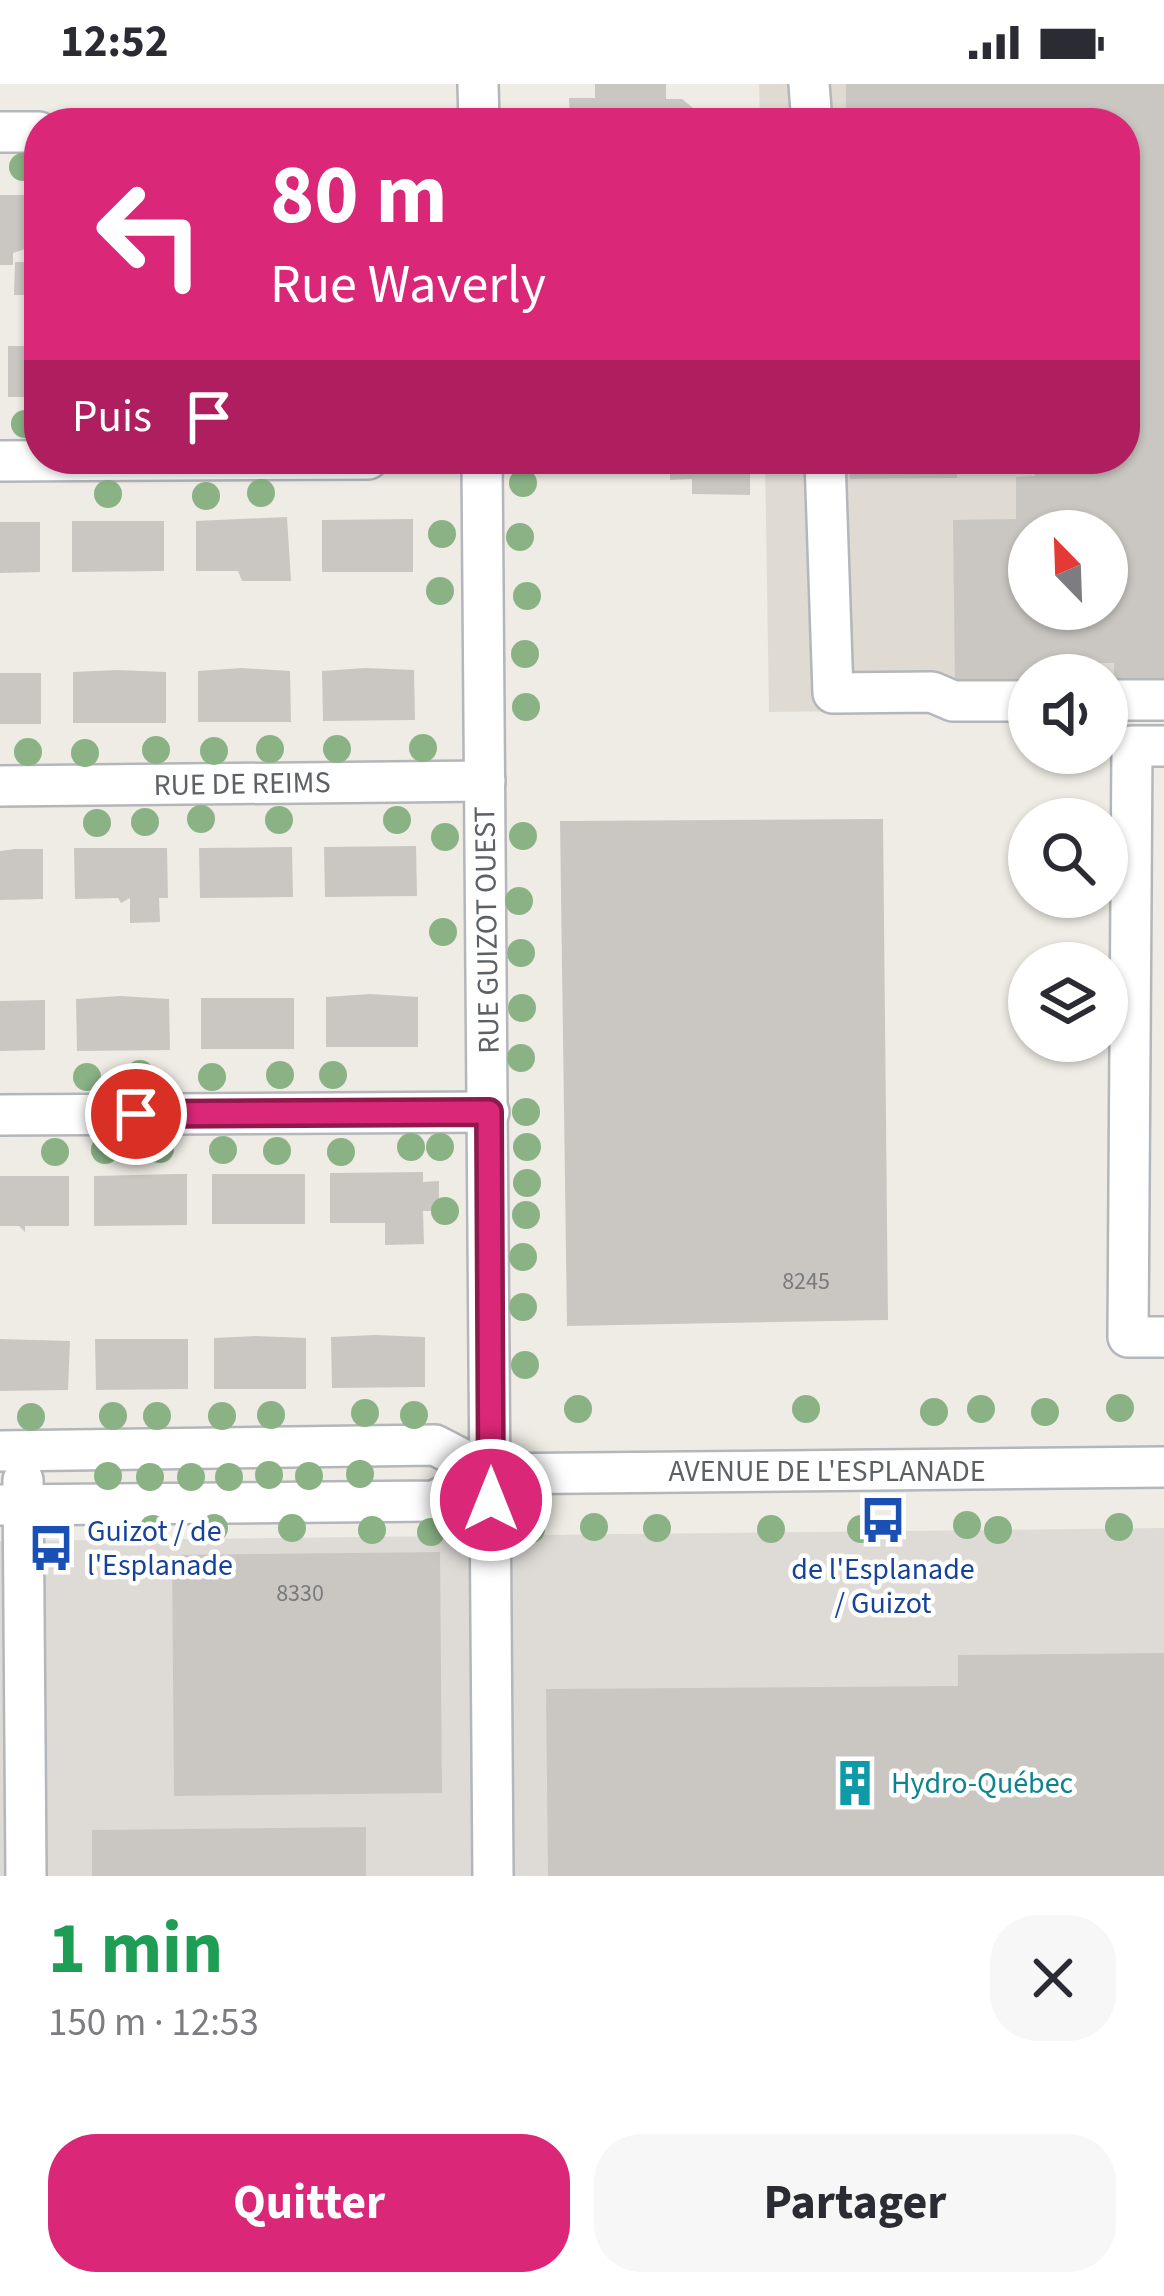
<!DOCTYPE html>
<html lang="fr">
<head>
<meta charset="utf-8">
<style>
  body { margin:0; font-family:"Source Sans 3",sans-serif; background:#f7f7f7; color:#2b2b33; height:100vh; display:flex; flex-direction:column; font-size:45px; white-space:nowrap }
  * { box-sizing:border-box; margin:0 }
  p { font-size:39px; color:#7c7c81 }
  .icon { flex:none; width:66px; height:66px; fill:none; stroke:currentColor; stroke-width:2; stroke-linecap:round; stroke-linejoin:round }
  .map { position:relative; height:1792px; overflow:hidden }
  .sheet { display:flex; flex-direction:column; background:#fff; flex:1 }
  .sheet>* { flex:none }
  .banner { position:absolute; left:24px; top:24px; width:1116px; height:366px; border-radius:48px; box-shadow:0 3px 9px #0004; background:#db2777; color:#fff; overflow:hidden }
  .needle { width:78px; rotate:337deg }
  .fabs { position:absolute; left:1008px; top:426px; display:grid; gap:24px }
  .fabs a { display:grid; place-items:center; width:120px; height:120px; border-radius:50%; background:#fff; box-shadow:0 3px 9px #0004; font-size:60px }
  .pin { position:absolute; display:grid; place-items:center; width:102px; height:102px; color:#fff; margin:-51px; border:6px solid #fff; border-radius:50%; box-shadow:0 3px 12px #0007 }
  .me { position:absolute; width:132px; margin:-66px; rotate:0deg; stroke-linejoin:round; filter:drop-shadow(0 0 9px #0008) }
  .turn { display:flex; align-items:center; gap:42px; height:252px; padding:0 48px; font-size:54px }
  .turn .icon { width:156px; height:156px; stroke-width:2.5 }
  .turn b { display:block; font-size:84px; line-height:102px }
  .then { display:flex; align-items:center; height:114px; padding:0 48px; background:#0003; gap:24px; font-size:45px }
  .round { display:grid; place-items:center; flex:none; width:126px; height:126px; border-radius:48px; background:#f7f7f7 }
  .head { display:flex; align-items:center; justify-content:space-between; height:204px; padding:0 48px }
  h1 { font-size:72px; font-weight:700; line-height:90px; color:#1e9e55 }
  .button { display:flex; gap:24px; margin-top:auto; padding:24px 48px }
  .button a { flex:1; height:138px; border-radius:48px; background:#db2777; color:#fff; font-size:48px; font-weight:700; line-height:138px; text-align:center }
  .button a+a { background:#f7f7f7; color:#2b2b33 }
  .status { display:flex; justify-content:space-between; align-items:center; height:84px; padding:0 60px; background:#fff; direction:ltr }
  .status svg { height:33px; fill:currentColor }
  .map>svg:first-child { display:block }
  .industrial { fill:#dedbd7 }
  .education { fill:#dfdbd3; fill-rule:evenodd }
  .building { fill:#cac7c2; fill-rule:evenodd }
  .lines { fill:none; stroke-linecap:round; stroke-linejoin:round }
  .minor-casing { stroke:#b3b6ba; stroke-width:44 }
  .minor { stroke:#fff; stroke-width:39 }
  .tree { fill:#8ab285 }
  .route-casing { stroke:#8e194d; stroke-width:30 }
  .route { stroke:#db2777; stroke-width:21 }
  .labels { text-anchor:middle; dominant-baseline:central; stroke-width:9; stroke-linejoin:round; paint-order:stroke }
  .number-label { font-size:24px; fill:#787a7c }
  .street-label { font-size:30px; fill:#5d6165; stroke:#fff }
  .transit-label { font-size:30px; fill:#164399; stroke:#fff; text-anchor:start }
  .culture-label { font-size:30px; fill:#0d838f; stroke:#fff; text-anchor:start }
</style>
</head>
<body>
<div class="status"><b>12:52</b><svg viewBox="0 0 49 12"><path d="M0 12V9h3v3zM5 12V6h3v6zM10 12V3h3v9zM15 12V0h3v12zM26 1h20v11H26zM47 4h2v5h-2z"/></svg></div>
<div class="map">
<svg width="1164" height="1792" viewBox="0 0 1164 1792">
  <rect width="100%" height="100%" fill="#efece5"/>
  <polygon class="industrial" points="1164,1444 1164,1792 0,1792 0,1457"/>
  <path class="education" d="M 759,0 L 1164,0 L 1164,623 L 1107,624 L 1107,591 L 1029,591 L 1029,625 L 769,628 L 765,375 L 1125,375 L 1125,39 L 760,39 ZM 1029,447 L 1107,447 L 1107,525 L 1029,525 Z"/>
  <g class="building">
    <polygon points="595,0 666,0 666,15 682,15 693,24 694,39 570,39 569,14 595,14"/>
    <path d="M 846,0 L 1164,0 L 1164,599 L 1114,600 L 1114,579 L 1083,579 L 1083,591 L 1029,591 L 1029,599 L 955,600 L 953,436 L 1016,435 L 1016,393 L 1035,392 L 1035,375 L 1125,375 L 1125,39 L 846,39 ZM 1029,447 L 1107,447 L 1107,525 L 1029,525 Z"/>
    <polygon points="0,111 37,111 37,161 13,169 13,181 0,181"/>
    <polygon points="15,178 39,178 39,211 14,211"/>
    <rect x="8" y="262" width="31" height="51"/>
    <polygon points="670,375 750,375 750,411 692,410 692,395 670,396"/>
    <polygon points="850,375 957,375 957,394 850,395"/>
    <polygon points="287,433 291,497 242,497 238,487 196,487 196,437"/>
    <polygon points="413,435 413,488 322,488 322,436"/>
    <polygon points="72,437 164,437 164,487 72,488"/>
    <polygon points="0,438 40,438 40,488 0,489"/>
    <polygon points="241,584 290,587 291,638 198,638 198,587"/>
    <polygon points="365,584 414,586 415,636 323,637 322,587"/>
    <polygon points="117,586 166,588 166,639 73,639 73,588"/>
    <rect x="0" y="589" width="41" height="51"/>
    <polygon points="883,735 888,1236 567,1242 560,737"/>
    <polygon points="416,762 417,812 325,813 324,763"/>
    <polygon points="292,763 293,813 200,814 199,764"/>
    <polygon points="74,764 167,764 168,814 159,814 160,838 130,839 130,814 121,819 118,814 75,815"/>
    <polygon points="15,765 43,765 43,815 0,816 0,767"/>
    <polygon points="370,910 418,913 418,963 326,963 326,913"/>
    <polygon points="120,912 169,915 170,966 77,967 76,915"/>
    <rect x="201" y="914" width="93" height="51"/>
    <polygon points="45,916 45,966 0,967 0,917"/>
    <polygon points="423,1088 423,1098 439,1097 439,1127 423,1127 424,1160 385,1161 385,1139 330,1139 330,1089"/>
    <polygon points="176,1090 187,1090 187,1141 94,1142 94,1092"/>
    <rect x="212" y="1090" width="93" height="50"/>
    <polygon points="0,1092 69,1092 69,1142 25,1142 25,1148 19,1142 0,1142"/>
    <polygon points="375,1251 425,1253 425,1303 332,1304 331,1253"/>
    <polygon points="256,1252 306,1254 306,1305 214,1305 214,1254"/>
    <polygon points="0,1255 70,1257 68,1306 0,1307"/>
    <polygon points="95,1255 188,1255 188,1305 96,1306"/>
    <polygon points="440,1468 442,1709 174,1712 172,1471"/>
    <polygon points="1164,1569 1164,1792 548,1792 546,1605 958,1602 958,1571"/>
    <polygon points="366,1743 366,1792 92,1792 92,1746"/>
  </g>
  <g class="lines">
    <defs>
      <g id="minor">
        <polyline points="478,0 479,39"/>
        <polyline points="809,0 812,39"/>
        <polyline points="0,48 39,48"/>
        <polyline points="482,375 493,1792"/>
        <polyline points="825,375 833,609 932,608 953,617 1029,617"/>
        <polyline points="0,377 368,375"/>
        <polyline points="1107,616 1164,616"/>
        <polyline points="1164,662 1132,662 1128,1253 1164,1253"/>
        <polyline points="0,702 485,697"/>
        <polyline points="0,1031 489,1028"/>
        <polyline points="0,1367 435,1361 491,1390"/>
        <polyline points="23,1396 26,1792"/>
        <polyline points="0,1421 434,1417 491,1390 1164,1383"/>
      </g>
    </defs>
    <use href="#minor" class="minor-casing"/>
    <use href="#minor" class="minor"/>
  </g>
  <g class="tree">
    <circle cx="23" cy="83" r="14"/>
    <circle cx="25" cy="340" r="14"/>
    <circle cx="523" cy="399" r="14"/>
    <circle cx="261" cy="409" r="14"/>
    <circle cx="108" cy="410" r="14"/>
    <circle cx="206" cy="412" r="14"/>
    <circle cx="442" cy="450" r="14"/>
    <circle cx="520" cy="453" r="14"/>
    <circle cx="440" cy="507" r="14"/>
    <circle cx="527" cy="512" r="14"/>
    <circle cx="525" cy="570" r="14"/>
    <circle cx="526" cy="623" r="14"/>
    <circle cx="423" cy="664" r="14"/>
    <circle cx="270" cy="665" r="14"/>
    <circle cx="337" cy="665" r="14"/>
    <circle cx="156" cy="666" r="14"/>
    <circle cx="214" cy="667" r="14"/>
    <circle cx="28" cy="668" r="14"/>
    <circle cx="85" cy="669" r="14"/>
    <circle cx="201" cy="735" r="14"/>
    <circle cx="279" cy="736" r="14"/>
    <circle cx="397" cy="736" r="14"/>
    <circle cx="145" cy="738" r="14"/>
    <circle cx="97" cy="739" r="14"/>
    <circle cx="523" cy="752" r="14"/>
    <circle cx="445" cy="753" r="14"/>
    <circle cx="519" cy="817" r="14"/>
    <circle cx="443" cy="848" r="14"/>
    <circle cx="521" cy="869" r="14"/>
    <circle cx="522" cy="924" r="14"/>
    <circle cx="521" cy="974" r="14"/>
    <circle cx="140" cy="990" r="14"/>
    <circle cx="280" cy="991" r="14"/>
    <circle cx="333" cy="991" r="14"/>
    <circle cx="87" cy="993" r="14"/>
    <circle cx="212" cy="993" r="14"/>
    <circle cx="526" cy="1028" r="14"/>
    <circle cx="411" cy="1063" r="14"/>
    <circle cx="440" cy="1063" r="14"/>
    <circle cx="527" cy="1063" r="14"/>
    <circle cx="160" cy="1065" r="14"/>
    <circle cx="105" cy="1066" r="14"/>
    <circle cx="223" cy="1066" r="14"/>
    <circle cx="277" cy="1067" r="14"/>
    <circle cx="55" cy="1068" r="14"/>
    <circle cx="341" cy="1068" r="14"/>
    <circle cx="527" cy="1099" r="14"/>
    <circle cx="445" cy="1127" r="14"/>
    <circle cx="526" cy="1131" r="14"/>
    <circle cx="523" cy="1173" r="14"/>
    <circle cx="523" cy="1223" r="14"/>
    <circle cx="525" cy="1281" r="14"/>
    <circle cx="1120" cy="1324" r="14"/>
    <circle cx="578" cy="1325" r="14"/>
    <circle cx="806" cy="1325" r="14"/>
    <circle cx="981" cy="1325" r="14"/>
    <circle cx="934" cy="1328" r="14"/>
    <circle cx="1045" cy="1328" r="14"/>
    <circle cx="365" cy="1329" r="14"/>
    <circle cx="271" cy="1331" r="14"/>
    <circle cx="414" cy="1331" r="14"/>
    <circle cx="113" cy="1332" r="14"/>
    <circle cx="157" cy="1332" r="14"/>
    <circle cx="222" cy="1332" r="14"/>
    <circle cx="31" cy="1333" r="14"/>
    <circle cx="360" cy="1390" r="14"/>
    <circle cx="269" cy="1391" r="14"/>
    <circle cx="108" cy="1392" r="14"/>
    <circle cx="309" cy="1392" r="14"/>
    <circle cx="150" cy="1393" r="14"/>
    <circle cx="191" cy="1393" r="14"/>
    <circle cx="229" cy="1393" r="14"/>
    <circle cx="967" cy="1441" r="14"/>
    <circle cx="594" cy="1443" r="14"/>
    <circle cx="1119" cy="1443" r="14"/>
    <circle cx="214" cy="1444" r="14"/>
    <circle cx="292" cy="1444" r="14"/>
    <circle cx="657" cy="1444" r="14"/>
    <circle cx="153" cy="1445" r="14"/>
    <circle cx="531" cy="1445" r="14"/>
    <circle cx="771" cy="1445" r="14"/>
    <circle cx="861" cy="1445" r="14"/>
    <circle cx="372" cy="1446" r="14"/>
    <circle cx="998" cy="1446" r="14"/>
    <circle cx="431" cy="1448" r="14"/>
  </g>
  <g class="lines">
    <defs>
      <polyline id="route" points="136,1030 489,1028 491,1416"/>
    </defs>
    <use href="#route" class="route-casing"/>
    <use href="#route" class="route"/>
  </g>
  <defs>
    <symbol id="bus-bare" viewBox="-9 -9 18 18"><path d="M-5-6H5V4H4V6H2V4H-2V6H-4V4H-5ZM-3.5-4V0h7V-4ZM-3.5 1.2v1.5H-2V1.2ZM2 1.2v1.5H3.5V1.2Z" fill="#1a4fb4" stroke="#fff" stroke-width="2.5" paint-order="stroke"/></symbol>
    <symbol id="building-bare" viewBox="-9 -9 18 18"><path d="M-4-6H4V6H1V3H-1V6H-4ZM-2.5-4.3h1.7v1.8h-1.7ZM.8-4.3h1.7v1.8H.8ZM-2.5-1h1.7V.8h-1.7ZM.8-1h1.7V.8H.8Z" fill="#0f9aa8" stroke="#fff" stroke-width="2.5" paint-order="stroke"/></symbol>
  </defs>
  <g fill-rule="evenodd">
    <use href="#bus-bare" x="850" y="1403" width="66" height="66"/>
    <use href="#bus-bare" x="18" y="1431" width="66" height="66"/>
    <use href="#building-bare" x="822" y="1666" width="66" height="66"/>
  </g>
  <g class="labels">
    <g class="number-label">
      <text x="806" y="1197">8245</text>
      <text x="300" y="1509">8330</text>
    </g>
    <g class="street-label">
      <text transform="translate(242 700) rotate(-1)">RUE DE REIMS</text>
      <text transform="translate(487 846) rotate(-91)">RUE GUIZOT OUEST</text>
      <text x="827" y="1387">AVENUE DE L'ESPLANADE</text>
    </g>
    <g class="transit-label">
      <text x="87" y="1447">Guizot / de<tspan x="87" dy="34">l'Esplanade</tspan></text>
      <text x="883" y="1485" text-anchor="middle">de l'Esplanade<tspan x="883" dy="34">/ Guizot</tspan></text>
    </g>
    <g class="culture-label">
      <text x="891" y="1699">Hydro-Québec</text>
    </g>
  </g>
</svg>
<div class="fabs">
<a><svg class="needle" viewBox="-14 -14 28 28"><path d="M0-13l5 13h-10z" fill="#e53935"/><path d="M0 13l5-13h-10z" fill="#7c7c81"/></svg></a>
<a><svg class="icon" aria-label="sound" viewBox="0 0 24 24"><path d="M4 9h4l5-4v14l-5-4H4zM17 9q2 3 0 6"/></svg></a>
<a><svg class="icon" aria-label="search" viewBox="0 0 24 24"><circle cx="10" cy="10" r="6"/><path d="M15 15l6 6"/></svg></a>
<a><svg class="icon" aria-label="layers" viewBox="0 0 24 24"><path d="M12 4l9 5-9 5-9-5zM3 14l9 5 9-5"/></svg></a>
</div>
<div class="pin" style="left:136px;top:1030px;background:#d93025"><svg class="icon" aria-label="arrive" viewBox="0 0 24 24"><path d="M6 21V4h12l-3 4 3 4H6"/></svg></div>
<svg class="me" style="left:491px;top:1416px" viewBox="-20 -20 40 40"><circle r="17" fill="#db2777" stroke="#fff" stroke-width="3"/><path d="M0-11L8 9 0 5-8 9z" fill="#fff"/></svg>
<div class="banner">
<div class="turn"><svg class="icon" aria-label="left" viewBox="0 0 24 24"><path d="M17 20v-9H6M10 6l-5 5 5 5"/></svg><div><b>80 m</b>Rue Waverly</div></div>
<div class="then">Puis<svg class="icon" aria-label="arrive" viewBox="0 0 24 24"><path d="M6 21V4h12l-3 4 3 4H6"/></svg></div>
</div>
</div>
<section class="sheet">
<div class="head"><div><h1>1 min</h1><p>150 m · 12:53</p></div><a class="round"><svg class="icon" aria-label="close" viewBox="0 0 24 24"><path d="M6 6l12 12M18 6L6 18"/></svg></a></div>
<div class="button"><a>Quitter</a><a>Partager</a></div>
</section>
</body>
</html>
